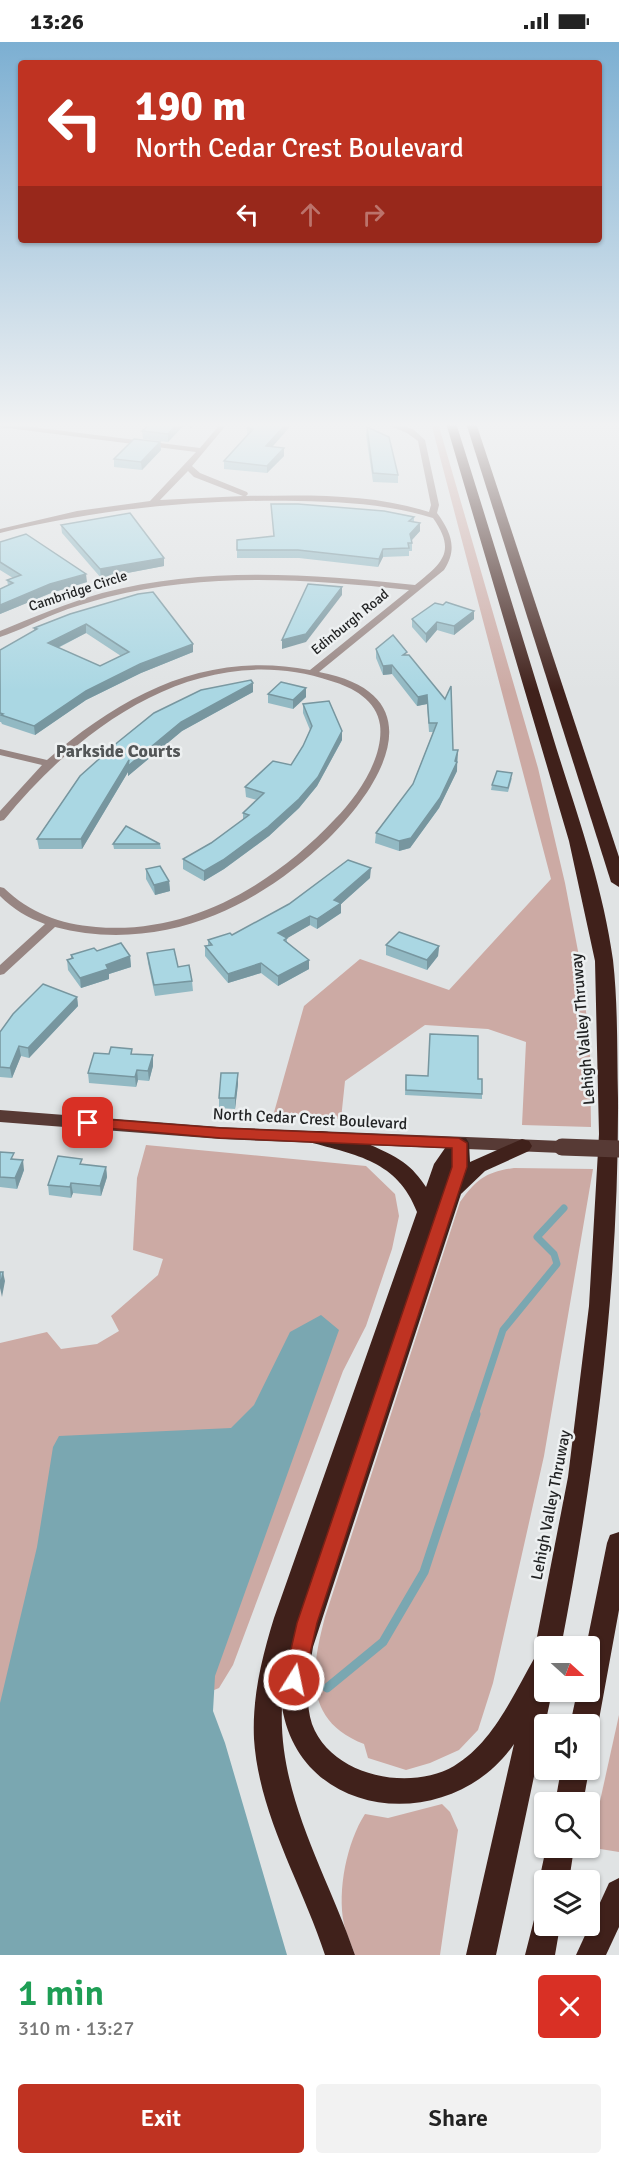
<!DOCTYPE html>
<html lang="en">
<head>
<meta charset="utf-8">
<style>
  body { margin:0; font-family:Signika,sans-serif; background:#f2f2f2; color:#222; height:100vh; display:flex; flex-direction:column; font-size:22px; white-space:nowrap }
  * { box-sizing:border-box; margin:0 }
  p { font-size:20px; color:#767676 }
  .icon { flex:none; width:33px; height:33px; fill:none; stroke:currentColor; stroke-width:2; stroke-linecap:round; stroke-linejoin:round }
  .map { position:relative; height:1913px; overflow:hidden }
  .drawer { display:flex; flex-direction:column; background:#fff; flex:1 }
  .drawer>* { flex:none }
  .hud { position:absolute; left:18px; top:18px; width:584px; height:183px; border-radius:6px; box-shadow:0 2px 4px #0004; background:#bf3322; color:#fff; overflow:hidden }
  .needle { width:39px; rotate:111deg }
  .buttons { position:absolute; left:534px; top:1594px; display:grid; gap:12px }
  .buttons a { display:grid; place-items:center; width:66px; height:66px; border-radius:6px; background:#fff; box-shadow:0 2px 4px #0004; font-size:30px }
  .pin { position:absolute; display:grid; place-items:center; width:51px; height:51px; color:#fff; margin:-26px; border-radius:12px; box-shadow:0 3px 9px #0006 }
  .me { position:absolute; width:66px; margin:-33px; rotate:10deg; stroke-linejoin:round; filter:drop-shadow(0 0 4px #0008) }
  .turn { display:flex; align-items:center; gap:21px; height:126px; padding:0 18px; font-size:27px }
  .turn .icon { width:78px; height:78px; stroke-width:2.5 }
  .turn b { display:block; font-size:42px; line-height:51px }
  .lanes { display:flex; align-items:center; height:57px; padding:0 18px; background:#0003; justify-content:center; gap:30px; direction:ltr }
  .lanes .off { opacity:.35 }
  .round { display:grid; place-items:center; flex:none; width:63px; height:63px; border-radius:6px; background:#f2f2f2 }
  .overview { display:flex; align-items:center; justify-content:space-between; height:102px; padding:0 18px }
  h1 { font-size:36px; font-weight:600; line-height:45px; color:#1e9e55 }
  .cta { display:flex; gap:12px; margin-top:auto; padding:12px 18px }
  .cta a { flex:1; height:69px; border-radius:6px; background:#bf3322; color:#fff; font-size:24px; font-weight:600; line-height:69px; text-align:center }
  .cta a+a { background:#f2f2f2; color:#222 }
  .status { display:flex; justify-content:space-between; align-items:center; height:42px; padding:0 30px; background:#fff; direction:ltr }
  .status svg { height:16px; fill:currentColor }
  .map>svg:first-child { display:block }
  .green { fill:#ccaaa4 }
  .water { fill:#7aa7b1 }
  .lines { fill:none; stroke-linecap:round; stroke-linejoin:round }
  .stream-far1 { stroke:#7aa7b1; stroke-width:7 }
  .stream { stroke:#7aa7b1; stroke-width:9 }
  .street { fill:#978582; fill-rule:evenodd }
  .primary { fill:#573a35; fill-rule:evenodd }
  .highway { fill:#40211b; fill-rule:evenodd }
  .primary-bridge { stroke:#573a35; stroke-width:17 }
  .wall { fill:#92b9c3; fill-rule:evenodd }
  .shaded-wall { fill:#77969f }
  .building { fill:#aad7e3; stroke:#77969f; stroke-width:1.5; fill-rule:evenodd }
  .route { fill:#bf3322; stroke:#7c2116; stroke-width:1.5 }
  .labels { text-anchor:middle; dominant-baseline:central; stroke-width:5; stroke-linejoin:round; paint-order:stroke }
  .far-street-label { font-size:14px; fill:#222324; stroke:#edf0f1 }
  .street-label { font-size:16px; fill:#222324; stroke:#edf0f1 }
  .neighbourhood-label { font-size:18px; font-weight:bold; fill:#535657; stroke:#edf0f1 }
</style>
</head>
<body>
<div class="status"><b>13:26</b><svg viewBox="0 0 49 12"><path d="M0 12V9h3v3zM5 12V6h3v6zM10 12V3h3v9zM15 12V0h3v12zM26 1h20v11H26zM47 4h2v5h-2z"/></svg></div>
<div class="map">
<svg width="619" height="1913" viewBox="0 0 619 1913">
  <rect width="100%" height="100%" fill="#e0e3e4"/>
  <g class="green">
    <polygon points="431,381 438,381 538,726 565,841 582,930 590,1009 591,1085 522,1083 526,1000 488,987 425,983 345,1039 341,1077 273,1074 304,964 360,917 449,948 551,837"/>
    <polygon points="146,1103 366,1124 395,1152 399,1174 392,1207 366,1284 343,1329 233,1623 219,1646 202,1653 21,1913 0,1913 0,1301 47,1290 61,1307 97,1302 119,1289 111,1274 158,1233 163,1217 133,1208 137,1136"/>
    <path d="M 514,1126 L 593,1127 L 544,1414 L 493,1641 L 478,1688 L 459,1708 L 430,1721 L 406,1728 L 368,1716 L 364,1702 C 303,1678 311,1628 325,1575 L 460,1160 C 477,1137 486,1130 514,1126 Z"/>
    <polygon points="619,1673 619,1810 594,1806 591,1800"/>
    <path d="M 442,1762 L 450,1770 L 458,1788 L 440,1913 L 355,1913 C 352,1903 346,1892 344,1882 C 337,1848 347,1800 365,1772 L 388,1776 Z"/>
  </g>
  <polygon class="water" points="321,1273 339,1288 215,1634 213,1669 225,1701 287,1913 0,1913 0,1661 37,1505 53,1405 59,1394 231,1386 254,1363 290,1290"/>
  <g class="lines">
    <polyline class="stream-far1" points="475,1373 503,1288 557,1222 554,1212 537,1195 564,1166"/>
    <polyline class="stream" points="327,1646 383,1600 424,1530 476,1372"/>
    <path class="street" d="M 0,381 L 200,406 L 221,381 L 228,381 L 192,424 L 200,431 L 247,450 L 248,452 L 246,454 C 306,453 371,451 429,470 L 431,463 L 418,399 L 407,391 L 383,381 L 393,381 L 413,387 L 425,398 L 439,463 L 437,471 C 451,490 458,507 444,528 L 319,630 C 435,652 385,741 328,797 C 296,828 257,856 215,873 C 165,894 107,899 55,885 L 4,932 L 0,933 L 0,923 L 45,882 C 28,876 13,867 0,854 L 0,845 L 4,846 C 30,871 60,882 96,885 C 189,893 273,843 335,777 C 357,755 384,716 380,683 C 377,658 352,645 331,639 C 201,596 82,682 4,778 L 0,779 L 0,769 L 42,723 L 0,713 L 0,707 L 47,718 C 123,652 207,608 310,628 L 409,548 C 308,537 207,530 108,555 C 90,560 72,565 55,572 C 37,579 19,589 0,595 L 0,589 C 34,575 67,561 102,551 C 205,524 310,532 415,543 C 442,521 457,510 433,476 C 388,462 344,460 298,459 C 197,457 98,467 0,491 L 0,487 L 77,469 L 150,459 L 196,410 L 0,385 ZM 188,429 L 194,435 L 243,454 L 160,458 Z"/>
    <polygon class="primary" points="0,1068 220,1085 562,1099 568,1101 570,1105 568,1109 562,1111 220,1097 0,1080"/>
    <g class="highway">
      <path d="M 446,381 L 456,381 C 490,489 523,597 556,705 C 578,775 603,845 613,918 C 618,963 617,1010 618,1056 C 619,1241 596,1424 561,1605 L 544,1605 L 544,1650 L 552,1650 L 496,1913 L 466,1913 L 514,1702 C 453,1792 301,1781 282,1665 C 278,1754 327,1831 355,1913 L 325,1913 C 302,1842 259,1773 254,1697 C 252,1655 262,1615 274,1576 L 417,1170 C 398,1119 356,1113 309,1100 L 306,1095 L 309,1090 C 330,1084 385,1107 403,1120 C 413,1127 419,1135 426,1145 L 434,1122 L 452,1096 L 466,1096 L 469,1101 L 470,1120 L 522,1097 L 529,1099 L 532,1104 L 529,1109 L 485,1129 L 461,1152 L 313,1605 C 309,1630 304,1657 312,1682 C 331,1734 409,1750 454,1724 C 493,1701 513,1653 535,1615 L 539,1614 L 535,1605 L 568,1435 L 589,1264 L 599,1092 L 595,919 L 569,799 Z"/>
      <polygon points="466,381 476,381 619,815 619,845 611,840"/>
      <polygon points="619,1490 619,1568 598,1683 594,1692 590,1694 590,1683 570,1683 577,1650 590,1650 590,1605 586,1605 607,1501 610,1493"/>
      <polygon points="561,1728 589,1728 583,1761 555,1761"/>
      <polygon points="546,1806 574,1806 569,1839 544,1839 544,1850 539,1839"/>
      <polygon points="619,1836 619,1885 606,1913 576,1913 609,1841"/>
      <polygon points="544,1869 544,1884 560,1884 555,1913 525,1913 535,1874"/>
    </g>
    <polyline class="primary-bridge" points="562,1105 619,1107"/>
  </g>
  <g class="wall">
    <polygon points="151,381 184,381 184,383 168,400 143,397 142,389"/>
    <polygon points="251,381 293,381 272,405 284,414 267,431 224,427 224,419 247,394 247,386"/>
    <polygon points="367,385 398,433 398,441 373,440 366,393"/>
    <polygon points="160,400 161,408 142,428 114,425 114,417"/>
    <polygon points="271,462 414,475 414,480 420,481 420,489 412,498 412,509 409,509 409,514 383,515 378,525 299,516 237,516 237,498 274,494"/>
    <polygon points="61,483 164,516 164,524 101,536 62,491"/>
    <polygon points="0,500 87,540 51,551 0,572 0,547 8,543 7,538 13,536 0,528"/>
    <polygon points="443,563 474,569 474,577 454,593 437,588 426,601 412,585 412,577"/>
    <path d="M 70,572 L 193,602 L 193,610 L 141,631 L 86,658 L 35,693 L 2,682 L 1,680 L 0,680 L 0,608 L 34,589 L 34,586 ZM 86,591 L 121,614 L 100,624 L 58,606 Z"/>
    <polygon points="376,607 406,613 453,708 458,708 457,729 439,766 410,806 399,809 375,801 376,791 413,742 433,690 429,690 427,662 417,664 392,632 383,633 376,616"/>
    <polygon points="253,641 253,650 182,689 128,734 128,730 82,807 39,807 37,797 80,734"/>
    <polygon points="306,646 306,655 293,667 268,661 268,652"/>
    <polygon points="303,662 342,689 342,698 317,744 299,766 269,794 224,827 204,839 183,827 183,817 211,801 243,778 243,771 257,758 246,755 245,745 291,723 303,704 310,688 303,671"/>
    <polygon points="512,736 508,750 491,748 492,743"/>
    <polygon points="113,802 160,802 161,807 114,807"/>
    <polygon points="146,827 169,839 170,849 155,853 146,837"/>
    <polygon points="370,836 341,862 341,871 317,887 310,883 287,896 287,900 309,927 278,944 261,931 228,941 205,914 205,904 208,904 208,898 232,893"/>
    <polygon points="386,903 439,904 438,914 427,928 386,913"/>
    <polygon points="97,909 130,914 131,925 109,932 109,937 81,946 68,928 67,918 71,917 71,913"/>
    <polygon points="147,911 178,925 192,939 193,949 155,954 148,921"/>
    <polygon points="77,955 78,964 29,1016 21,1014 12,1036 0,1035 0,990"/>
    <polygon points="132,1007 132,1012 153,1024 149,1039 138,1038 136,1045 89,1041 88,1031 109,1012"/>
    <polygon points="238,1031 238,1042 235,1067 219,1066 219,1056"/>
    <polygon points="406,1033 482,1037 482,1057 405,1053"/>
    <polygon points="0,1110 14,1117 24,1128 17,1147 0,1145"/>
    <polygon points="83,1123 106,1125 107,1135 101,1154 73,1151 71,1156 49,1153 48,1143"/>
  </g>
  <g class="shaded-wall">
    <polygon points="178,381 184,381 184,383 168,400 168,392"/>
    <polygon points="190,381 196,381 190,387"/>
    <polygon points="287,381 293,381 266,412 266,404"/>
    <polygon points="160,400 161,408 142,428 141,420"/>
    <polygon points="284,406 284,414 267,431 267,424"/>
    <polygon points="420,481 420,489 410,500 410,492"/>
    <polygon points="383,507 383,515 378,525 379,517"/>
    <polygon points="164,516 164,524 101,536 100,527"/>
    <polygon points="86,532 87,540 51,551 0,572 0,563 50,542"/>
    <polygon points="342,545 342,553 306,600 282,607 282,598"/>
    <polygon points="474,569 474,577 454,593 454,584"/>
    <polygon points="437,580 437,588 426,601 426,592"/>
    <polygon points="86,582 86,591 49,610 48,601"/>
    <polygon points="193,602 193,610 141,631 86,658 35,693 34,684 86,649 140,622"/>
    <polygon points="392,623 392,632 383,633 383,624"/>
    <polygon points="253,641 253,650 182,689 128,734 128,730 82,807 81,797 129,718 181,680"/>
    <polygon points="306,646 306,655 293,667 293,658"/>
    <polygon points="427,653 427,662 417,664 418,655"/>
    <polygon points="342,689 342,698 317,744 299,766 269,794 224,827 204,839 204,829"/>
    <polygon points="458,708 457,721 457,720 457,729 439,766 410,806 399,809 399,799 455,719"/>
    <polygon points="371,826 370,836 341,862 341,871 317,887 317,877 334,858"/>
    <polygon points="169,839 170,849 155,853 154,843"/>
    <polygon points="310,874 310,883 279,901 278,891"/>
    <polygon points="439,904 438,914 427,928 427,918"/>
    <polygon points="130,914 131,925 109,932 109,937 81,946 80,936 106,923"/>
    <polygon points="309,918 309,927 278,944 278,934"/>
    <polygon points="261,921 261,931 228,941 228,932"/>
    <polygon points="77,955 78,964 29,1016 28,1006"/>
    <polygon points="19,1004 21,1014 12,1036 10,1026"/>
    <polygon points="153,1013 153,1024 149,1039 148,1029"/>
    <polygon points="137,1028 138,1038 136,1045 135,1035"/>
    <polygon points="238,1031 238,1042 235,1067 235,1056"/>
    <polygon points="23,1118 24,1128 17,1147 15,1136"/>
    <polygon points="106,1125 107,1135 101,1154 100,1144"/>
    <polygon points="71,1141 73,1151 71,1156 70,1145"/>
    <polygon points="3,1230 5,1239 2,1255 0,1246"/>
  </g>
  <g class="building">
    <polygon points="151,381 178,381 168,392 142,389"/>
    <polygon points="251,381 287,381 266,404 284,406 267,424 224,419 253,387 247,386"/>
    <polygon points="367,385 389,395 398,433 373,431"/>
    <polygon points="134,397 160,400 141,420 114,417"/>
    <polygon points="271,462 298,462 384,469 414,475 409,479 420,481 410,492 412,501 408,501 409,506 383,507 379,517 298,508 237,508 237,498 274,494"/>
    <polygon points="130,471 164,516 100,527 61,483"/>
    <polygon points="26,492 86,532 50,542 0,563 0,547 13,541 7,538 21,533 0,520 0,500"/>
    <polygon points="308,542 342,545 306,592 282,598"/>
    <path d="M 153,550 L 193,602 L 140,622 L 86,649 L 34,684 L 1,673 L 3,672 L 0,671 L 0,608 L 37,587 L 34,586 L 70,572 L 138,552 ZM 86,582 L 129,610 L 100,624 L 48,601 Z"/>
    <polygon points="446,560 474,569 454,584 437,580 426,592 412,577 435,561 443,563"/>
    <polygon points="393,593 407,610 403,613 409,613 445,657 451,644 453,708 458,708 455,719 457,720 440,756 411,796 399,799 376,791 413,742 437,681 429,681 427,653 418,655 392,623 383,624 376,607"/>
    <polygon points="251,638 253,641 181,680 128,724 129,718 81,797 37,797 80,734 118,700 154,671 201,648"/>
    <polygon points="281,640 306,646 293,658 268,652"/>
    <polygon points="329,659 342,689 318,735 299,757 268,785 223,818 204,829 183,817 211,801 249,773 243,771 264,751 245,745 273,719 291,723 303,704 312,684 303,662"/>
    <polygon points="497,729 512,731 508,746 492,743"/>
    <polygon points="126,784 160,802 113,802"/>
    <polygon points="348,818 371,826 334,858 341,861 317,877 310,874 278,891 287,896 284,898 309,918 278,934 261,921 228,932 205,904 212,903 208,898 230,891 232,893 289,862"/>
    <polygon points="160,824 169,839 154,843 146,827"/>
    <polygon points="399,890 439,904 427,918 386,903"/>
    <polygon points="121,901 130,914 106,923 108,927 80,936 67,918 73,916 71,913 94,906 97,909"/>
    <polygon points="174,907 178,925 189,923 192,939 154,943 147,911"/>
    <polygon points="43,942 77,955 28,1006 19,1004 10,1026 0,1025 0,990 13,972"/>
    <polygon points="430,992 478,994 478,1037 482,1037 482,1052 406,1048 406,1033 428,1034"/>
    <polygon points="111,1005 132,1007 131,1012 153,1013 148,1029 137,1028 135,1035 88,1031 94,1011 109,1012"/>
    <polygon points="221,1031 238,1031 235,1056 219,1056"/>
    <polygon points="0,1110 14,1111 11,1117 23,1118 15,1136 0,1135"/>
    <polygon points="58,1114 82,1117 80,1122 106,1125 100,1144 71,1141 70,1145 48,1143"/>
    <polygon points="0,1230 3,1230 0,1246"/>
  </g>
  <linearGradient id="sky" x2="0" y2="1"><stop stop-color="#7cafd2"/><stop offset="0.59" stop-color="#f1f2f3"/><stop offset="1" stop-color="#f1f2f3" stop-opacity="0"/></linearGradient>
  <rect width="619" height="649" fill="url(#sky)"/>
  <polygon class="route" points="88,1076 220,1086 459,1096 467,1101 467,1125 317,1581 304,1638 301,1645 294,1648 287,1645 284,1638 297,1581 452,1125 452,1106 220,1096 83,1084 81,1081"/>
  <g class="labels">
    <g class="far-street-label">
      <text transform="translate(78 549) rotate(-18)">Cambridge Circle</text>
      <text transform="translate(350 580) rotate(-39)">Edinburgh Road</text>
    </g>
    <g class="street-label">
      <text transform="translate(583 987) rotate(-95)">Lehigh Valley Thruway</text>
      <text transform="translate(310 1077) rotate(3)">North Cedar Crest Boulevard</text>
      <text transform="translate(551 1463) rotate(-79)">Lehigh Valley Thruway</text>
    </g>
    <g class="neighbourhood-label">
      <text x="118" y="709">Parkside Courts</text>
    </g>
  </g>
</svg>
<div class="buttons">
<a><svg class="needle" viewBox="-14 -14 28 28"><path d="M0-13l5 13h-10z" fill="#e53935"/><path d="M0 13l5-13h-10z" fill="#767676"/></svg></a>
<a><svg class="icon" aria-label="sound" viewBox="0 0 24 24"><path d="M4 9h4l5-4v14l-5-4H4zM17 9q2 3 0 6"/></svg></a>
<a><svg class="icon" aria-label="search" viewBox="0 0 24 24"><circle cx="10" cy="10" r="6"/><path d="M15 15l6 6"/></svg></a>
<a><svg class="icon" aria-label="layers" viewBox="0 0 24 24"><path d="M12 4l9 5-9 5-9-5zM3 14l9 5 9-5"/></svg></a>
</div>
<div class="pin" style="left:88px;top:1081px;background:#d93025"><svg class="icon" aria-label="arrive" viewBox="0 0 24 24"><path d="M6 21V4h12l-3 4 3 4H6"/></svg></div>
<svg class="me" style="left:294px;top:1638px" viewBox="-20 -20 40 40"><circle r="17" fill="#bf3322" stroke="#fff" stroke-width="3"/><path d="M0-11L8 9 0 5-8 9z" fill="#fff"/></svg>
<div class="hud">
<div class="turn"><svg class="icon" aria-label="left" viewBox="0 0 24 24"><path d="M17 20v-9H6M10 6l-5 5 5 5"/></svg><div><b>190 m</b>North Cedar Crest Boulevard</div></div>
<div class="lanes"><svg class="icon" aria-label="left" viewBox="0 0 24 24"><path d="M17 20v-9H6M10 6l-5 5 5 5"/></svg><svg class="icon off" aria-label="ahead" viewBox="0 0 24 24"><path d="M12 20V5M6 11l6-6 6 6"/></svg><svg class="icon off" aria-label="right" viewBox="0 0 24 24"><path d="M7 20v-9h11M14 6l5 5-5 5"/></svg></div>
</div>
</div>
<section class="drawer">
<div class="overview"><div><h1>1 min</h1><p>310 m · 13:27</p></div><a class="round" style="background:#d93025;color:#fff"><svg class="icon" aria-label="close" viewBox="0 0 24 24"><path d="M6 6l12 12M18 6L6 18"/></svg></a></div>
<div class="cta"><a>Exit</a><a>Share</a></div>
</section>
</body>
</html>
